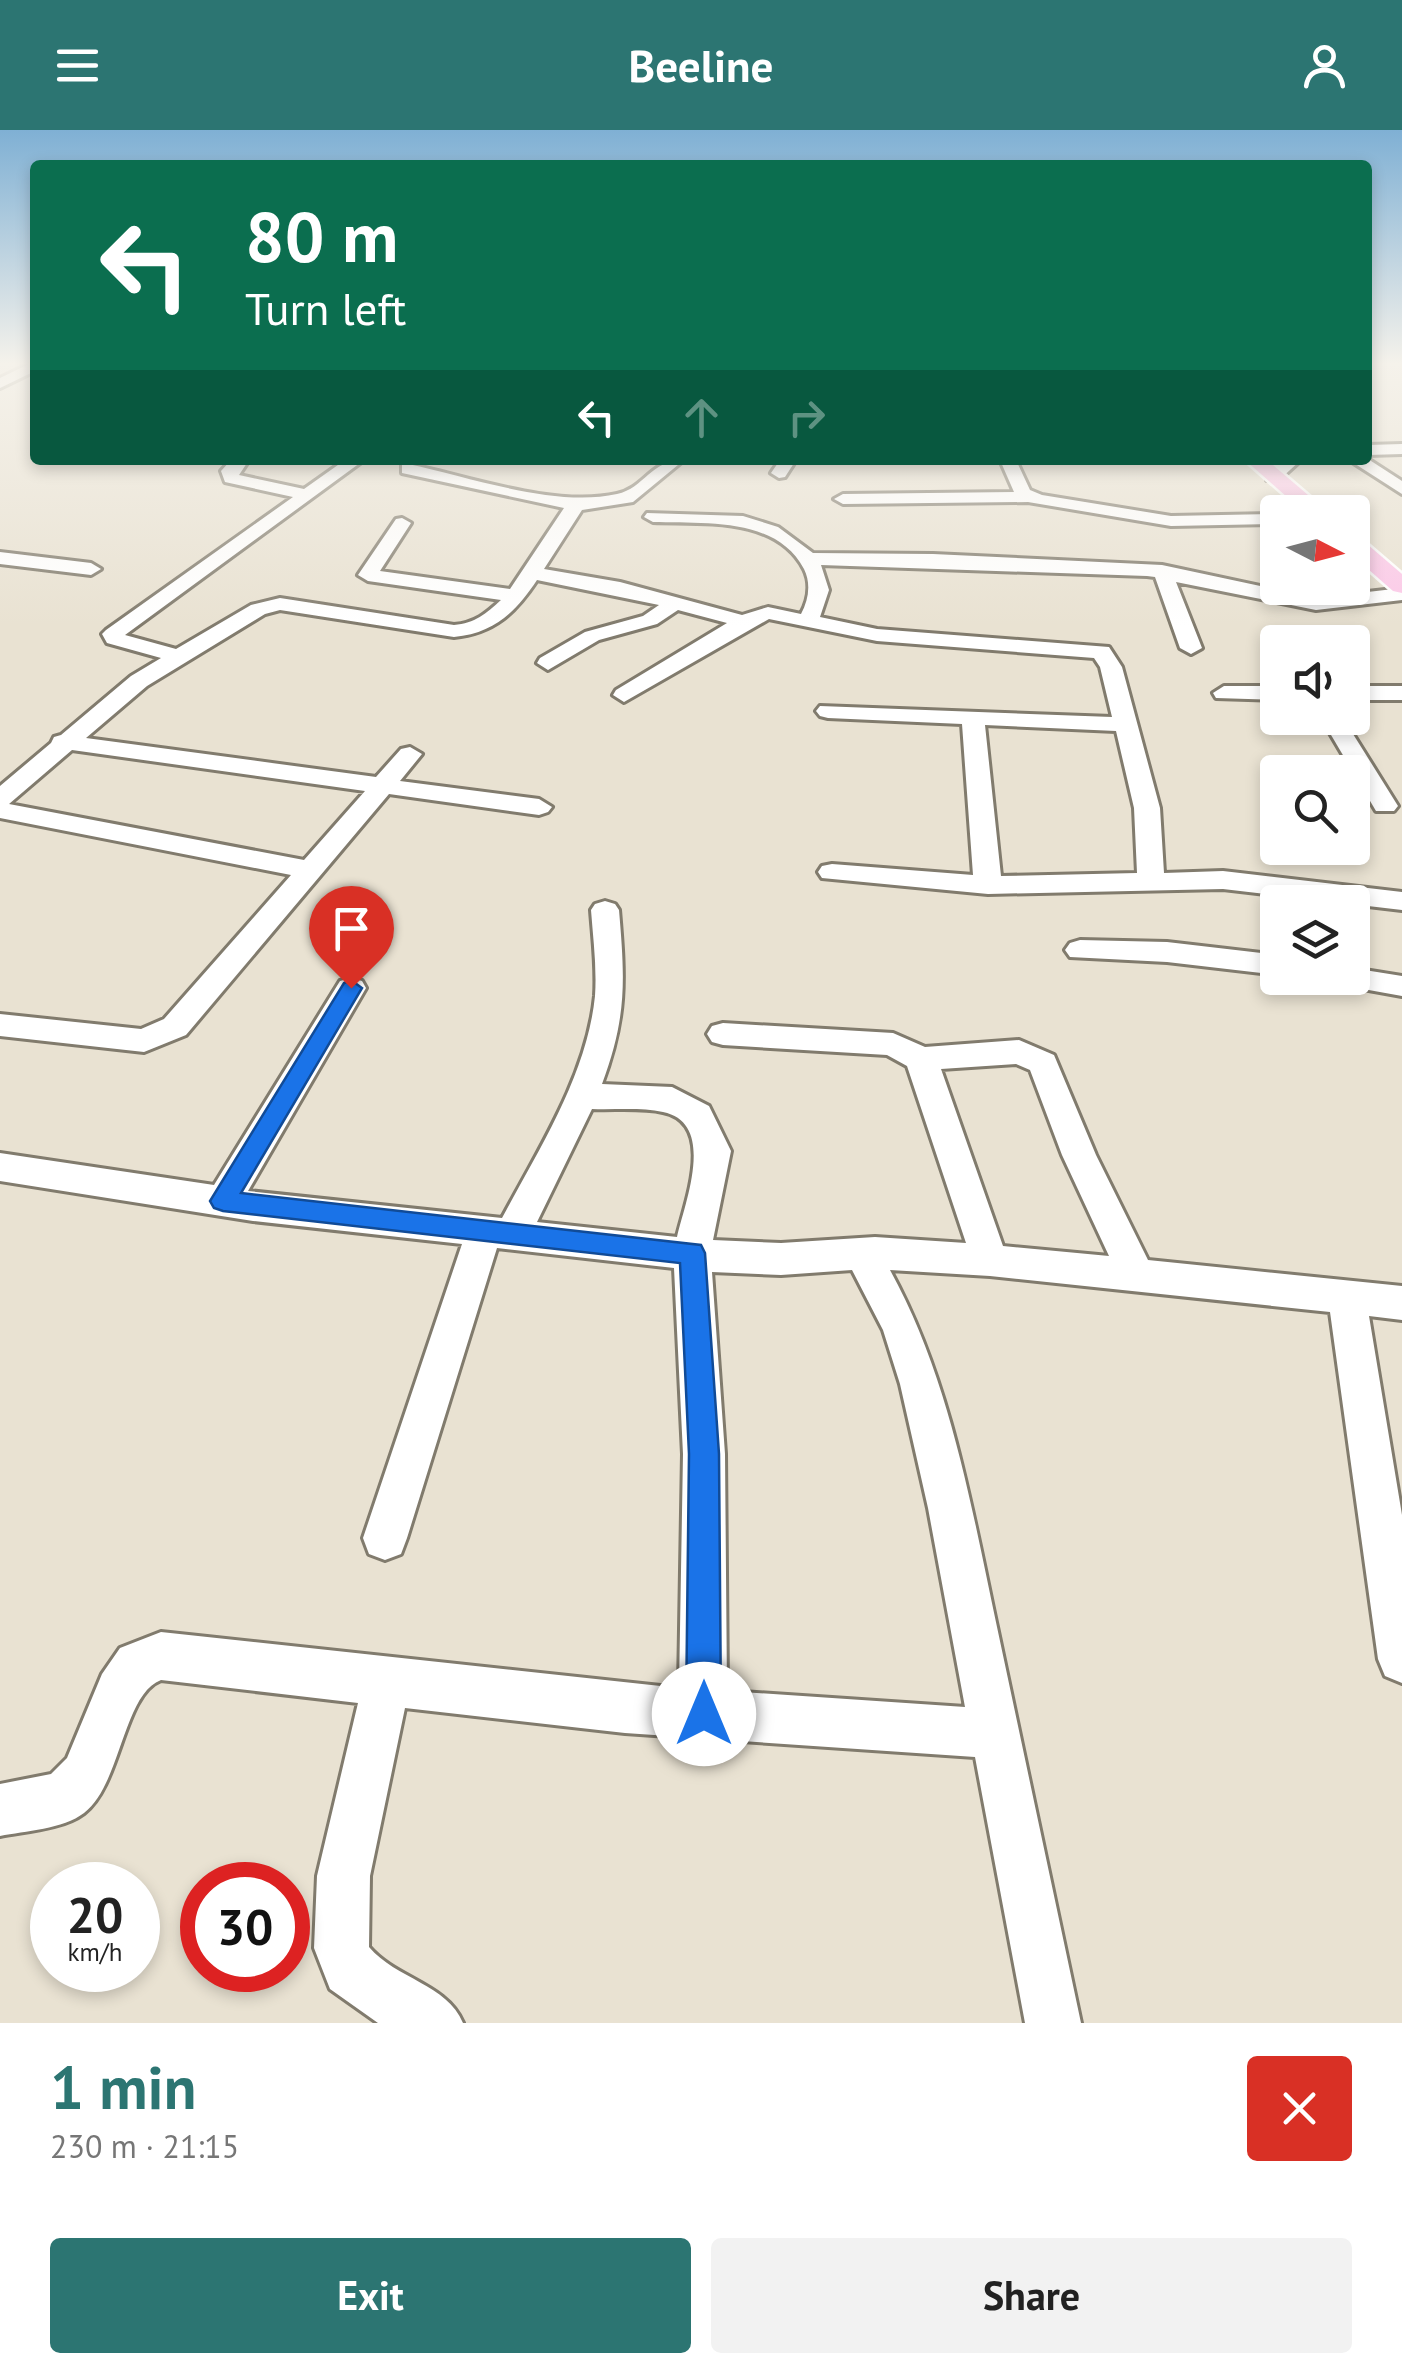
<!DOCTYPE html>
<html lang="en">
<head>
<meta charset="utf-8">
<style>
  body { margin:0; font-family:"PT Sans",sans-serif; background:#f2f2f2; color:#222; height:100vh; display:flex; flex-direction:column; font-size:38px; white-space:nowrap }
  * { box-sizing:border-box; margin:0 }
  p { font-size:32px; color:#767676 }
  .icon { flex:none; width:55px; height:55px; fill:none; stroke:currentColor; stroke-width:2; stroke-linecap:round; stroke-linejoin:round }
  .map { position:relative; height:1893px; overflow:hidden }
  .drawer { display:flex; flex-direction:column; background:#fff; flex:1 }
  .drawer>* { flex:none }
  .banner { position:absolute; left:30px; top:30px; width:1342px; height:305px; border-radius:10px; box-shadow:0 5px 15px #0003; background:#0b6e4f; color:#fff; overflow:hidden }
  .needle { width:65px; rotate:96deg }
  .fabs { position:absolute; left:1260px; top:365px; display:grid; gap:20px }
  .fabs a { display:grid; place-items:center; width:110px; height:110px; border-radius:10px; background:#fff; box-shadow:0 5px 15px #0003; font-size:50px }
  .speed { position:absolute; left:30px; top:1732px; display:flex; gap:20px; font-size:50px; font-weight:700; text-align:center }
  .speed>* { display:grid; place-content:center; width:130px; height:130px; border-radius:50%; background:#fff; box-shadow:0 5px 15px #0003; line-height:1 }
  .speed small { font-size:25px; font-weight:400 }
  .speed .limit { border:15px solid #d22; background:#fff; color:#111 }
  .pin { position:absolute; display:grid; place-items:center; width:85px; height:85px; color:#fff; margin:-102px -42px; border-radius:50% 50% 50% 0; rotate:-45deg; box-shadow:0 0 10px #0007 }
  .pin .icon { rotate:45deg }
  .me { position:absolute; width:110px; margin:-55px; rotate:0deg; stroke-linejoin:round; filter:drop-shadow(0 0 8px #0008) }
  .turn { display:flex; align-items:center; gap:35px; height:210px; padding:0 50px; font-size:45px }
  .turn .icon { width:130px; height:130px; stroke-width:2.5 }
  .turn b { display:block; font-size:70px; line-height:85px }
  .lanes { display:flex; align-items:center; height:95px; padding:0 50px; background:#0003; justify-content:center; gap:50px; direction:ltr }
  .lanes .off { opacity:.35 }
  .round { display:grid; place-items:center; flex:none; width:105px; height:105px; border-radius:10px; background:#f2f2f2 }
  .head { display:flex; align-items:center; justify-content:space-between; height:170px; padding:0 50px }
  h1 { font-size:60px; font-weight:800; line-height:75px; color:#2c7572 }
  .action { display:flex; gap:20px; margin-top:auto; padding:20px 50px }
  .action a { flex:1; height:115px; border-radius:10px; background:#2c7572; color:#fff; font-size:40px; font-weight:800; line-height:115px; text-align:center }
  .action a+a { background:#f2f2f2; color:#222 }
  header { display:flex; justify-content:space-between; align-items:center; height:130px; padding:0 50px; background:#2c7572; color:#fff; font-size:45px; font-weight:800 }
  .map>svg:first-child { display:block }
  .lines { fill:none; stroke-linecap:round; stroke-linejoin:round }
  .minor-casing { stroke:#817b6d; stroke-width:6 }
  .major-casing { stroke:#fff; stroke-width:5 }
  .minor { fill:#fff; fill-rule:evenodd }
  .major { fill:#fcc8e8; fill-rule:evenodd }
  .route { fill:#1a73e8; stroke:#114b97; stroke-width:2.5 }
</style>
</head>
<body>
<header><svg class="icon" aria-label="menu" viewBox="0 0 24 24"><path d="M4 6h16M4 12h16M4 18h16"/></svg>Beeline<svg class="icon" aria-label="person" viewBox="0 0 24 24"><circle cx="12" cy="8" r="4"/><path d="M4 21q1-7 8-7t8 7"/></svg></header>
<div class="map">
<svg width="1402" height="1893" viewBox="0 0 1402 1893">
  <rect width="100%" height="100%" fill="#e9e2d2"/>
  <g class="lines">
    <defs>
      <g id="minor">
        <polygon points="35,231 35,241 0,258 0,248"/>
        <polygon points="1402,314 1402,324 1368,325 1368,315"/>
        <polygon points="1368,329 1402,351 1402,364 1349,330"/>
        <path d="M 231,330 L 249,330 L 239,345 L 304,359 L 345,330 L 364,330 L 125,505 L 176,519 L 251,475 L 280,468 L 454,495 C 475,493 486,484 501,470 L 368,451 L 358,445 L 396,389 L 402,388 L 411,393 L 380,441 L 510,459 L 564,378 L 402,343 L 402,335 L 408,334 C 470,347 555,378 617,364 C 645,358 650,330 684,330 L 633,372 L 582,380 L 544,439 L 620,452 L 742,485 L 768,477 L 801,484 C 809,469 811,453 804,439 C 776,386 703,394 653,392 L 644,387 L 647,383 L 743,386 L 778,397 L 813,423 L 933,424 L 1162,435 L 1316,468 L 1402,458 L 1402,470 L 1316,480 L 1176,452 L 1202,518 L 1191,524 L 1180,518 L 1155,447 L 1147,446 L 821,435 L 829,460 L 820,487 L 877,499 L 1109,517 L 1122,537 L 1160,678 L 1164,743 L 1223,741 L 1402,762 L 1402,780 L 1223,759 L 988,764 L 822,748 L 818,742 L 822,736 L 832,734 L 973,745 L 962,594 L 828,588 L 820,586 L 816,581 L 820,576 L 1112,587 L 1100,537 L 1094,528 L 877,511 L 769,489 L 624,572 L 613,565 L 616,560 L 727,493 L 678,480 L 657,494 L 599,510 L 548,540 L 537,533 L 540,528 L 585,502 L 643,486 L 659,475 L 537,450 C 515,483 494,503 454,507 L 280,480 L 265,484 L 147,556 L 86,608 L 376,647 L 401,619 L 410,617 L 422,624 L 400,651 L 539,669 L 552,677 L 548,682 L 539,685 L 389,664 L 186,905 L 144,922 L 0,906 L 0,884 L 141,899 L 164,889 L 291,745 L 0,688 L 0,656 L 51,613 L 54,607 L 61,605 L 131,546 L 161,528 L 107,513 L 102,504 L 106,500 L 293,367 L 225,352 L 221,341 ZM 985,595 L 1116,601 L 1134,678 L 1137,743 L 1001,746 ZM 72,620 L 365,661 L 304,730 L 9,674 Z"/>
        <polygon points="780,330 796,330 785,347 779,348 771,343"/>
        <polygon points="1000,330 1016,330 1030,360 1042,365 1171,386 1278,384 1278,394 1171,396 1028,372 843,374 834,369 843,364 1014,362"/>
        <polygon points="1283,330 1301,330 1279,350 1267,350 1267,342"/>
        <polygon points="0,422 91,433 101,439 91,445 0,434"/>
        <polygon points="1224,556 1278,556 1278,570 1216,568 1213,563"/>
        <rect x="1352" y="556" width="50" height="14"/>
        <polygon points="1321,588 1343,588 1398,676 1394,681 1376,681"/>
        <path d="M 605,771 L 615,774 L 619,780 C 625,850 627,887 602,954 L 672,957 L 709,976 L 731,1021 L 713,1110 L 781,1113 L 875,1107 L 966,1113 L 907,936 L 887,925 L 723,915 L 712,912 L 707,904 L 712,896 L 723,893 L 893,903 L 925,917 L 1019,910 L 1054,925 L 1096,1025 L 1148,1130 L 1402,1156 L 1402,1190 L 1369,1186 L 1402,1385 L 1402,1553 L 1385,1546 L 1378,1529 L 1330,1182 L 990,1146 L 890,1140 C 950,1249 971,1375 997,1497 C 1025,1629 1053,1761 1081,1893 L 1025,1893 L 975,1627 L 625,1603 L 405,1578 L 370,1746 L 369,1817 C 396,1849 447,1854 463,1893 L 378,1893 L 330,1859 L 314,1818 L 317,1746 L 358,1573 L 161,1550 C 123,1564 121,1655 84,1683 C 63,1699 25,1701 0,1706 L 0,1654 L 51,1644 L 67,1628 L 102,1544 L 120,1518 L 161,1502 L 679,1558 L 683,1324 L 674,1138 L 497,1118 L 407,1408 L 401,1424 L 385,1430 L 369,1424 L 363,1408 L 462,1114 L 253,1091 L 0,1051 L 0,1023 L 214,1055 L 340,851 L 351,848 L 362,851 L 366,858 L 248,1061 L 502,1088 C 539,1019 587,945 595,866 C 597,837 593,808 591,780 L 595,774 ZM 1016,934 L 1030,940 L 1062,1025 L 1109,1126 L 1003,1116 L 941,939 ZM 592,979 C 615,980 641,977 663,982 C 717,993 685,1072 677,1107 L 537,1092 ZM 852,1140 L 883,1200 L 900,1254 L 928,1378 L 965,1577 L 727,1561 L 725,1324 L 712,1142 L 781,1145 Z"/>
        <polygon points="1080,810 1167,812 1278,825 1278,845 1167,832 1070,827 1065,820 1070,813"/>
        <polygon points="1352,838 1402,846 1402,866 1341,855 1337,848 1352,848"/>
      </g>
      <g id="major">
        <polygon points="1245,330 1267,330 1328,382 1304,382"/>
        <polygon points="1352,406 1360,408 1402,444 1402,463 1393,461 1352,425"/>
      </g>
    </defs>
    <use href="#minor" class="minor-casing"/>
    <use href="#major" class="major-casing"/>
    <use href="#minor" class="minor"/>
    <use href="#major" class="major"/>
  </g>
  <linearGradient id="sky" x2="0" y2="1"><stop stop-color="#7fb0d4"/><stop offset="0.47" stop-color="#f5f2eb"/><stop offset="1" stop-color="#f5f2eb" stop-opacity="0"/></linearGradient>
  <rect width="1402" height="496" fill="url(#sky)"/>
  <polygon class="route" points="351,850 362,858 241,1063 701,1115 705,1123 719,1324 721,1584 716,1596 704,1601 691,1596 686,1584 689,1324 680,1133 223,1081 214,1078 210,1071 344,853"/>
</svg>
<div class="fabs">
<a><svg class="needle" viewBox="-14 -14 28 28"><path d="M0-13l5 13h-10z" fill="#e53935"/><path d="M0 13l5-13h-10z" fill="#767676"/></svg></a>
<a><svg class="icon" aria-label="sound" viewBox="0 0 24 24"><path d="M4 9h4l5-4v14l-5-4H4zM17 9q2 3 0 6"/></svg></a>
<a><svg class="icon" aria-label="search" viewBox="0 0 24 24"><circle cx="10" cy="10" r="6"/><path d="M15 15l6 6"/></svg></a>
<a><svg class="icon" aria-label="layers" viewBox="0 0 24 24"><path d="M12 4l9 5-9 5-9-5zM3 14l9 5 9-5"/></svg></a>
</div>
<div class="speed"><div>20<small>km/h</small></div><div class="limit">30</div></div>
<div class="pin" style="left:351px;top:858px;background:#d93025"><svg class="icon" aria-label="arrive" viewBox="0 0 24 24"><path d="M6 21V4h12l-3 4 3 4H6"/></svg></div>
<svg class="me" style="left:704px;top:1584px" viewBox="-20 -20 40 40"><circle r="19" fill="#fff"/><path d="M0-13L10 11 0 6-10 11z" fill="#1a73e8"/></svg>
<div class="banner">
<div class="turn"><svg class="icon" aria-label="left" viewBox="0 0 24 24"><path d="M17 20v-9H6M10 6l-5 5 5 5"/></svg><div><b>80 m</b>Turn left</div></div>
<div class="lanes"><svg class="icon" aria-label="left" viewBox="0 0 24 24"><path d="M17 20v-9H6M10 6l-5 5 5 5"/></svg><svg class="icon off" aria-label="ahead" viewBox="0 0 24 24"><path d="M12 20V5M6 11l6-6 6 6"/></svg><svg class="icon off" aria-label="right" viewBox="0 0 24 24"><path d="M7 20v-9h11M14 6l5 5-5 5"/></svg></div>
</div>
</div>
<section class="drawer">
<div class="head"><div><h1>1 min</h1><p>230 m · 21:15</p></div><a class="round" style="background:#d93025;color:#fff"><svg class="icon" aria-label="close" viewBox="0 0 24 24"><path d="M6 6l12 12M18 6L6 18"/></svg></a></div>
<div class="action"><a>Exit</a><a>Share</a></div>
</section>
</body>
</html>
